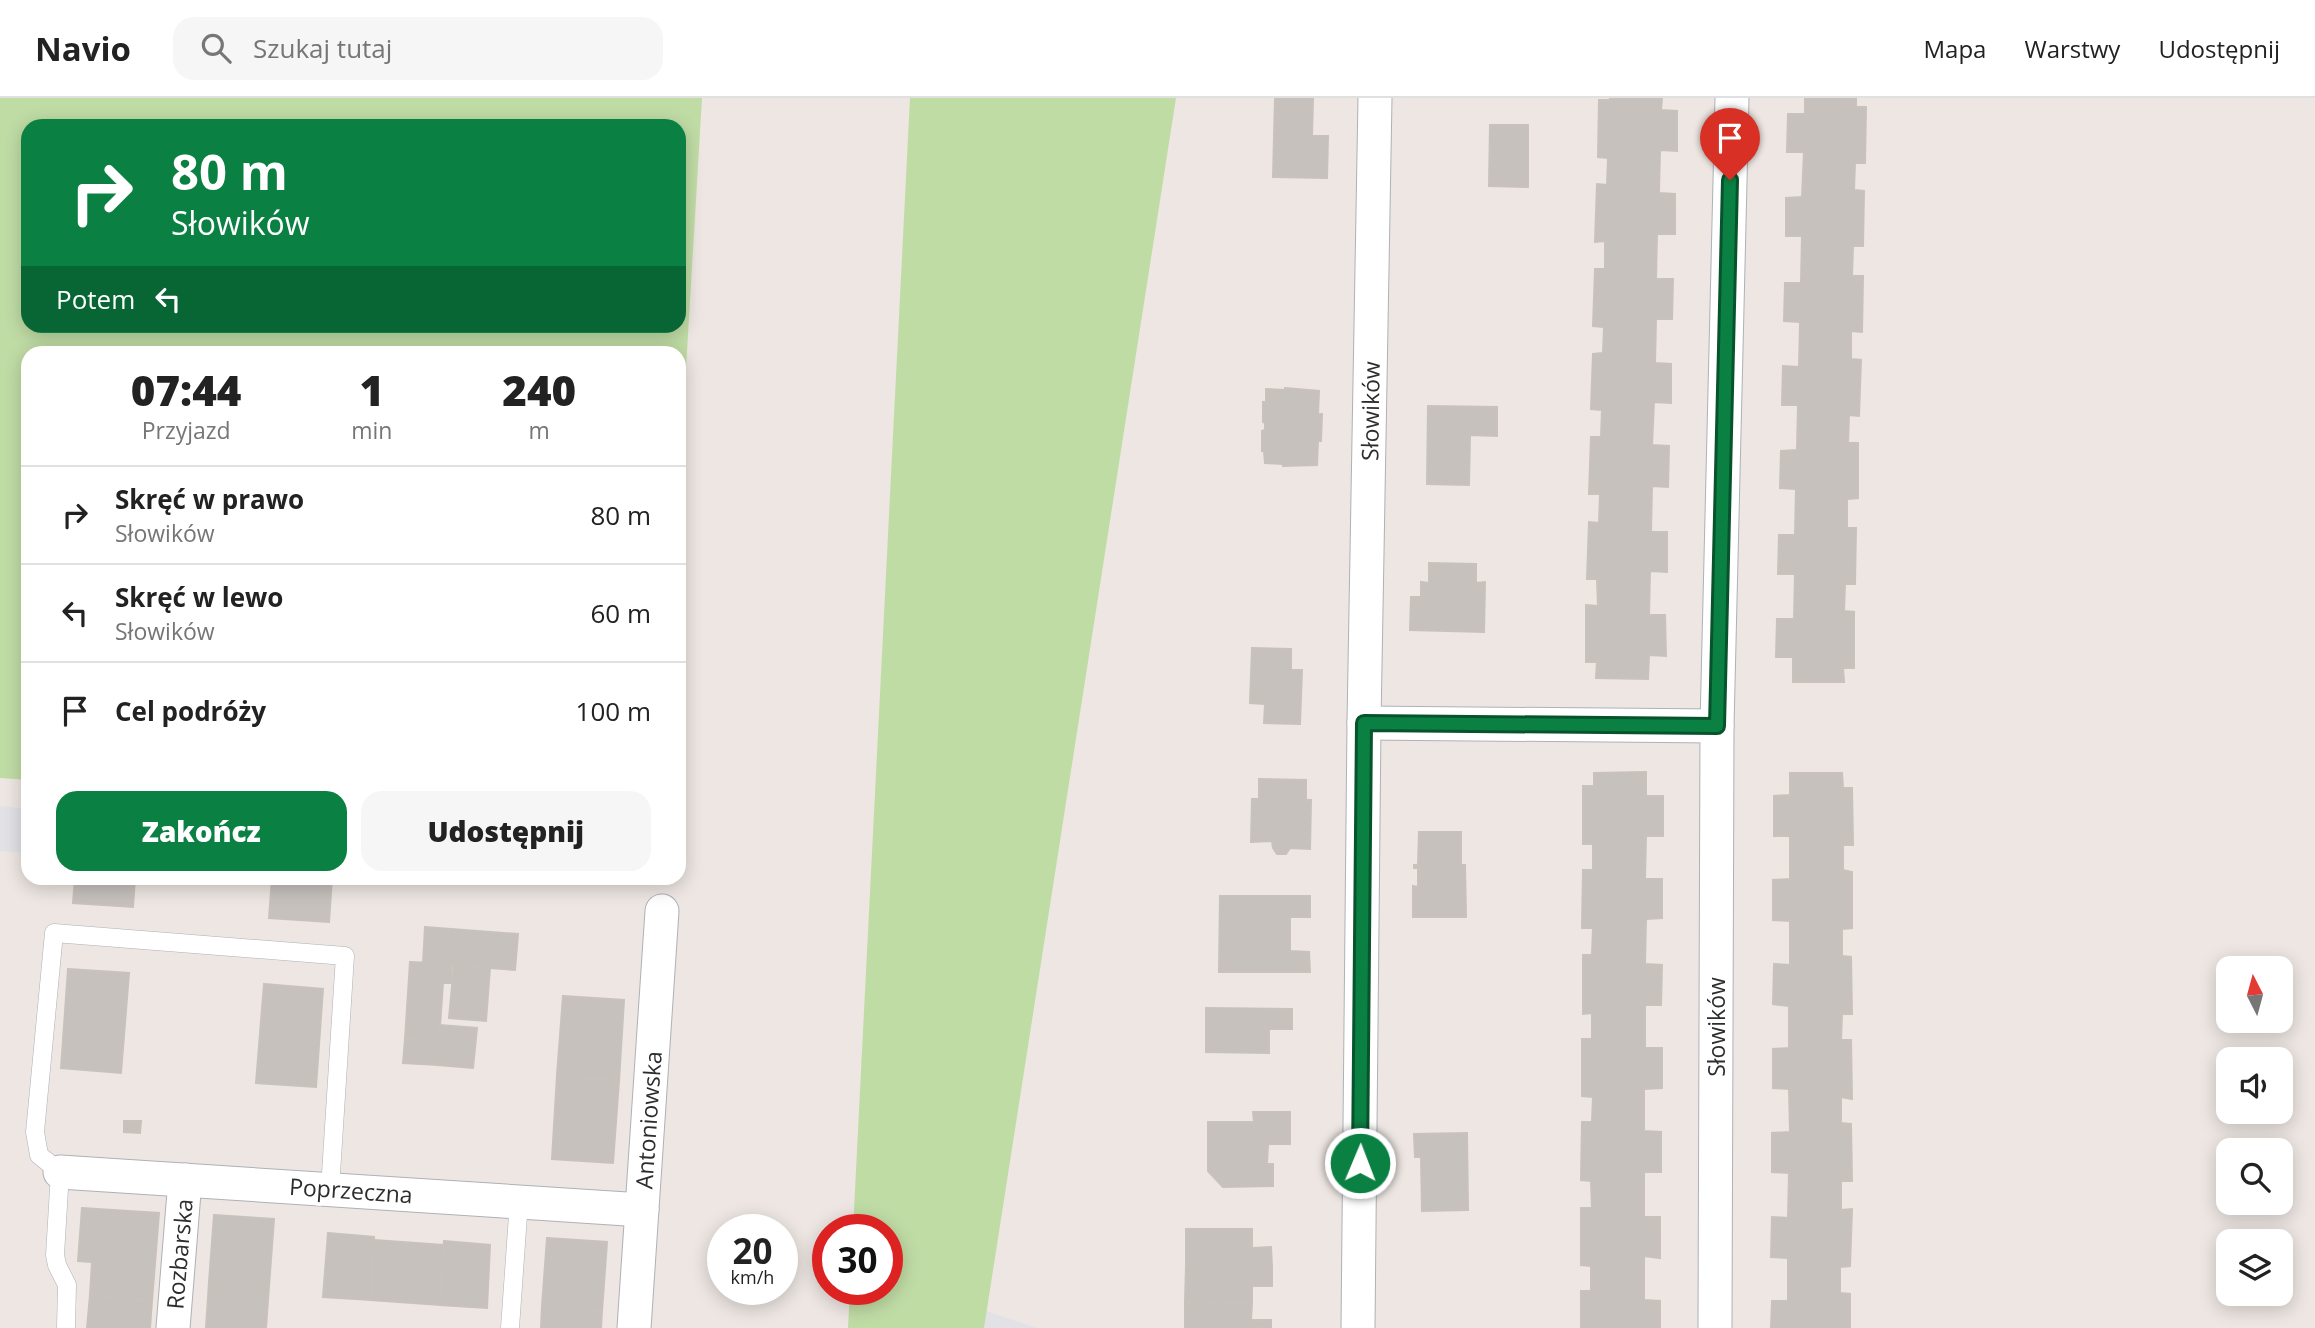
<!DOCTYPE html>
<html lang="pl">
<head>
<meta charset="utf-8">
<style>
  body { margin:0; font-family:"Open Sans",sans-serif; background:#f6f6f6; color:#222; height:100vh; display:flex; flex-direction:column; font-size:26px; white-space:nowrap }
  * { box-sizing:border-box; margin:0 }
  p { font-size:23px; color:#767676 }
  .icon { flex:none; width:38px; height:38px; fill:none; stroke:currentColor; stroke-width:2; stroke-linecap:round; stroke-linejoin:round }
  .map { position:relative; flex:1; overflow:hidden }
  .sheet { position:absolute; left:21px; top:248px; width:665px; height:539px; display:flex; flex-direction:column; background:#fff; border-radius:21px; box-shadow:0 4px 18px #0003 }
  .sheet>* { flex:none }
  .hud { position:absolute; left:21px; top:21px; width:665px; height:214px; border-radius:21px; box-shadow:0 4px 18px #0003; background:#0b8043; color:#fff; overflow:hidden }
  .needle { width:46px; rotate:354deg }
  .tools { position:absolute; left:2216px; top:858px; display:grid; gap:14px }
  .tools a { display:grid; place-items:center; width:77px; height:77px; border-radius:14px; background:#fff; box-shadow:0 4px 18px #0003; font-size:35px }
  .speed { position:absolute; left:707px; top:1116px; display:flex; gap:14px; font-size:35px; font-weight:700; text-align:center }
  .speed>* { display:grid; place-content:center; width:91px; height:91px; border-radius:50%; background:#fff; box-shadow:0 4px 18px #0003; line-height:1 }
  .speed small { font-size:18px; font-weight:400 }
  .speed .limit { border:10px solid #d22; background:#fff; color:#111 }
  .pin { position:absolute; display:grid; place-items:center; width:60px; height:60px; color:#fff; margin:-72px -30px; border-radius:50% 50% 50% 0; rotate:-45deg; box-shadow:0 0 7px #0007 }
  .pin .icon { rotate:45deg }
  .me { position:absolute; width:77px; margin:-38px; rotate:1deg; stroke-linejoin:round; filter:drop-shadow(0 0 5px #0008) }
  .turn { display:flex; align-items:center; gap:24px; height:147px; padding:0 35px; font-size:32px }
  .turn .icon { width:91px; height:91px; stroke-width:2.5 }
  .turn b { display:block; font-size:49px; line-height:60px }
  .then { display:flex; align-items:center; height:66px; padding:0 35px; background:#0003; gap:14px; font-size:26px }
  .eta { display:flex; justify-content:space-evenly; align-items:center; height:119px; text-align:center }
  .eta b { font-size:42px; font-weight:800; line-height:49px }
  .primary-button { display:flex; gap:14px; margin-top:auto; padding:14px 35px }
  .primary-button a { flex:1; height:80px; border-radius:21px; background:#0b8043; color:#fff; font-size:28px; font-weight:800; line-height:80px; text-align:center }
  .primary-button a+a { background:#f6f6f6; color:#222 }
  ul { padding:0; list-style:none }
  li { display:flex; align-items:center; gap:21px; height:98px; padding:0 35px; border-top:2px solid #e0e0e0 }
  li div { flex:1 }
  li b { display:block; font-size:26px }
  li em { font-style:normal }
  header { display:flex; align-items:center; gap:42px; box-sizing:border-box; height:98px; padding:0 35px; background:#fff; border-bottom:2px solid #e0e0e0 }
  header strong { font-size:33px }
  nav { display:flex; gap:38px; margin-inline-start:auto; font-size:24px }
  .search { width:490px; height:63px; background:#f6f6f6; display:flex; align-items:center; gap:18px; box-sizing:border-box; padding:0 24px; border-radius:21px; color:#767676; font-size:26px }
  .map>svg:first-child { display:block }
  .industrial { fill:#e2e1e6 }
  .green { fill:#c0dca5; fill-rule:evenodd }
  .building { fill:#c6c1bd; stroke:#c8c2bb; stroke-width:2 }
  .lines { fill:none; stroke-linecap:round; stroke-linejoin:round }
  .service-casing { stroke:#aeb1b7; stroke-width:19 }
  .minor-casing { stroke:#aeb1b7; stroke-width:35 }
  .service { stroke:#fff; stroke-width:18 }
  .minor { stroke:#fff; stroke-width:33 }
  .route-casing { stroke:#07532c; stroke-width:18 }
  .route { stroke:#0b8043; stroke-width:12 }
  .labels { text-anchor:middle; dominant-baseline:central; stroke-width:7; stroke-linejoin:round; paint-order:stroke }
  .street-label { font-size:23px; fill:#2d2d2d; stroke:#fff }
</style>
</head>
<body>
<header>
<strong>Navio</strong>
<div class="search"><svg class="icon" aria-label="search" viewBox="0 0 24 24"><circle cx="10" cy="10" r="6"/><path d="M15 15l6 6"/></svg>Szukaj tutaj</div>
<nav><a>Mapa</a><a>Warstwy</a><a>Udostępnij</a></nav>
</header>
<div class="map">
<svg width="2315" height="1230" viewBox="0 0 2315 1230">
  <rect width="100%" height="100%" fill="#ede6e2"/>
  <g class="industrial">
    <polygon points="0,708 28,711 28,755 0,753"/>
    <polygon points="986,1213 1037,1230 984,1230"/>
  </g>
  <g class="green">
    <path d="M 0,0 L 702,0 L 679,389 L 679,256 L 28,256 L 28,682 L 0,680 ZM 28,28 L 679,28 L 679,228 L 28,228 Z"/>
    <polygon points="910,0 1176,0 984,1230 848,1230 850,1192 887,1192 887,1132 853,1132"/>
  </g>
  <g class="building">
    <polygon points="1275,0 1313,0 1312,38 1328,38 1327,80 1273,79"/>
    <polygon points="1610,0 1662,0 1661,12 1677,13 1677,53 1660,52 1659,95 1675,96 1675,136 1657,136 1656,181 1673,181 1672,221 1656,221 1655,265 1671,266 1671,305 1654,304 1652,347 1669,348 1668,389 1652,388 1651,434 1667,434 1667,474 1650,473 1649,517 1665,517 1666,558 1649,557 1648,581 1596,580 1597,564 1586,564 1586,507 1598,508 1597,481 1587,481 1589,424 1599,425 1600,396 1589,396 1591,339 1601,339 1602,312 1591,311 1593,256 1603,255 1604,229 1593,228 1595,171 1605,171 1605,143 1595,144 1597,86 1607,87 1608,60 1598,59 1599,2 1610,2"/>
    <polygon points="1805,0 1856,0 1856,9 1866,9 1865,65 1855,65 1854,92 1864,93 1863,148 1853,148 1852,178 1863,178 1862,234 1851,233 1851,261 1861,262 1859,318 1849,317 1848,345 1858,345 1858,400 1847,401 1847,430 1856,430 1855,486 1845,486 1844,513 1854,514 1854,570 1843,570 1844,584 1793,584 1793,559 1776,559 1777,521 1794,521 1795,476 1778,476 1779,437 1795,437 1796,391 1780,390 1781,353 1797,352 1798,307 1782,307 1783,268 1799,269 1800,224 1784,223 1785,185 1801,185 1802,138 1786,138 1786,100 1802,99 1804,54 1787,54 1788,16 1805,16"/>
    <polygon points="1490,27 1528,27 1528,89 1489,88"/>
    <polygon points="1285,290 1319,293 1318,316 1322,316 1321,343 1318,343 1317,367 1283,368 1283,366 1265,365 1264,353 1262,353 1262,333 1265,332 1265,325 1263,324 1263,304 1266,304 1266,291 1285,292"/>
    <polygon points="1428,308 1497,309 1497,338 1470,337 1469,387 1427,386"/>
    <polygon points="1429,465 1476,466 1476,485 1485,484 1484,534 1410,532 1411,499 1421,499 1421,484 1429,485"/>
    <polygon points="1252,550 1291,551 1291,572 1302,572 1300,626 1264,625 1265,606 1250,605"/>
    <polygon points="1646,674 1646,698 1663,698 1663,738 1646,738 1645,781 1662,781 1662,820 1646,821 1645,866 1662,867 1661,907 1645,907 1645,950 1662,950 1662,990 1644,991 1644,1033 1661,1034 1661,1074 1644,1074 1644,1119 1660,1119 1660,1160 1644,1158 1644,1202 1660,1203 1660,1230 1581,1230 1581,1193 1591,1193 1591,1168 1581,1167 1581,1110 1592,1110 1591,1083 1581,1082 1582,1024 1592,1024 1593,999 1582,998 1582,941 1592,941 1592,915 1583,916 1583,857 1592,857 1593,830 1582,830 1583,772 1593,772 1593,746 1583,746 1583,688 1594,688 1594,675"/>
    <polygon points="1790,675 1842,675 1843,690 1852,690 1853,747 1843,747 1843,772 1852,774 1852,830 1842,831 1842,858 1851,859 1852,916 1842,916 1841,942 1851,942 1852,1001 1841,999 1841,1025 1851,1026 1852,1083 1841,1083 1841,1112 1852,1111 1850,1168 1840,1169 1840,1195 1850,1196 1850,1230 1771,1230 1772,1203 1788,1203 1788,1160 1771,1159 1772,1119 1788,1120 1789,1075 1772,1074 1772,1035 1790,1034 1789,991 1773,990 1773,951 1789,950 1789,908 1773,906 1774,866 1790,867 1790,823 1773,822 1773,782 1790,781 1790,738 1774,738 1774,698 1790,697"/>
    <polygon points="1259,681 1306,682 1306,702 1311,702 1310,751 1290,750 1286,756 1277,756 1273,750 1272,743 1251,744 1252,701 1259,701"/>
    <polygon points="1419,734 1461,734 1461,767 1465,767 1466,819 1413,819 1413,788 1418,789 1418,770 1414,770 1414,767 1418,767"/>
    <polygon points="75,780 135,780 133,809 73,805"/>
    <polygon points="272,780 332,780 329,824 269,820"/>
    <polygon points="587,780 632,780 632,784"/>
    <polygon points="1220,798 1310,798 1310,819 1290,819 1290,853 1309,854 1310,874 1219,874"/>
    <polygon points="425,829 518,836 515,872 423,865"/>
    <polygon points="410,864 452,866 451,885 443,885 439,943 405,941"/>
    <polygon points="454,867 490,870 486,923 449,920"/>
    <polygon points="68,871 129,875 121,975 61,970"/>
    <polygon points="264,886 323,891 316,989 256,985"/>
    <polygon points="563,898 624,902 619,983 557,977"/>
    <polygon points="1206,910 1292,911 1292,931 1269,931 1269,955 1206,954"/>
    <polygon points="439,927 477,930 473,970 438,967"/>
    <polygon points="405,941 439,943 438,967 403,965"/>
    <polygon points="557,977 619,983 613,1065 552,1061"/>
    <polygon points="1253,1014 1290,1014 1290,1046 1268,1046 1267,1066 1273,1066 1273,1088 1223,1089 1208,1073 1208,1024 1254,1024"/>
    <polygon points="124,1023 141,1023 140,1035 124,1034"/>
    <polygon points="1467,1035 1468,1112 1422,1113 1421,1059 1415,1059 1414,1036"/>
    <polygon points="82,1110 159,1115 152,1203 90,1197 92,1164 78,1163"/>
    <polygon points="214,1117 274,1121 269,1188 209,1184"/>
    <polygon points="1186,1131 1252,1131 1252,1150 1271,1149 1272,1169 1186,1169"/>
    <polygon points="328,1135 374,1139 371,1202 323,1199"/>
    <polygon points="547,1140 607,1144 602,1213 542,1208"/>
    <polygon points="374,1142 443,1147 440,1207 371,1202"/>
    <polygon points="444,1143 490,1147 487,1210 440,1207"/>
    <polygon points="1186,1169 1272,1169 1272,1188 1252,1188 1252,1205 1185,1204"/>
    <polygon points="209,1184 269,1188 266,1230 206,1230"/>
    <polygon points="90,1197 152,1203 150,1230 87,1230"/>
    <polygon points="1185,1204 1252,1205 1251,1222 1271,1222 1271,1230 1185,1230"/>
    <polygon points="542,1208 602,1213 601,1230 541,1230"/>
  </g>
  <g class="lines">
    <defs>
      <g id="service">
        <polyline points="66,1230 67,1187 57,1167 55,1157 60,1074 39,1057 35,1034 54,835 345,858 330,1091"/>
        <polyline points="510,1230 519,1103"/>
      </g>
      <g id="minor">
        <polyline points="1364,625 1717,628 1732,0"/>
        <polyline points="60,1074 642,1112"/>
        <polyline points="173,1230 185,1082"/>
        <polyline points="634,1230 662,813"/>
        <polyline points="1358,1230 1364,625 1375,0"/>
        <polyline points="1715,1230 1717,628"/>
      </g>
    </defs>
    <use href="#service" class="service-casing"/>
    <use href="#minor" class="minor-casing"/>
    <use href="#service" class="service"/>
    <use href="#minor" class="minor"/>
  </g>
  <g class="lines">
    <defs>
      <polyline id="route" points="1360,1065 1364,625 1717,628 1730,82"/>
    </defs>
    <use href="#route" class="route-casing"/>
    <use href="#route" class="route"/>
  </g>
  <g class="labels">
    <g class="street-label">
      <text transform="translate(1370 313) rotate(-89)">Słowików</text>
      <text transform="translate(1716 929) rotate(-90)">Słowików</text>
      <text transform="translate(648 1022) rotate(-86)">Antoniowska</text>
      <text transform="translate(351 1092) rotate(4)">Poprzeczna</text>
      <text transform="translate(179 1156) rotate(-85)">Rozbarska</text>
    </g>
  </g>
</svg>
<div class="tools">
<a><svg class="needle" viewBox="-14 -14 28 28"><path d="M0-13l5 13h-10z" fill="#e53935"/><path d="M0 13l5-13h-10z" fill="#767676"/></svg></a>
<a><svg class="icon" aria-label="sound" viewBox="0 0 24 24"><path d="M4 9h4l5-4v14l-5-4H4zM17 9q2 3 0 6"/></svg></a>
<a><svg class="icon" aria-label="search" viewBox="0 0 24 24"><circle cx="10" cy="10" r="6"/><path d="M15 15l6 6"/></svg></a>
<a><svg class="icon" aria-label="layers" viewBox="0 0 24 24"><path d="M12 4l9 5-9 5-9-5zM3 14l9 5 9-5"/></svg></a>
</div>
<div class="speed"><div>20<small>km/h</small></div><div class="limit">30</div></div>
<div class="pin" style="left:1730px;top:82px;background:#d93025"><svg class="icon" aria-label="arrive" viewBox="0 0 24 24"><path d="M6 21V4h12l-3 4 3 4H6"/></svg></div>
<svg class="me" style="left:1360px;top:1065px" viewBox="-20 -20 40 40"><circle r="17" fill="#0b8043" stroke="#fff" stroke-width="3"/><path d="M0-11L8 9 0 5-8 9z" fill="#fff"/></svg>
<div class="hud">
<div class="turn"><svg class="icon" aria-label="right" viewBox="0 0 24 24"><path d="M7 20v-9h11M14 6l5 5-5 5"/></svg><div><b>80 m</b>Słowików</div></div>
<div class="then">Potem<svg class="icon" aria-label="left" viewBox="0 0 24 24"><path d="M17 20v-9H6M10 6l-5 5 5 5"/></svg></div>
</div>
<section class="sheet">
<div class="eta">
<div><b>07:44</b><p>Przyjazd</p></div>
<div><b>1</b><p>min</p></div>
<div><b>240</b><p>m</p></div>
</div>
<ul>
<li><svg class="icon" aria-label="right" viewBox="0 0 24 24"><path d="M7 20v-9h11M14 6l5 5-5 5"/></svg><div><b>Skręć w prawo</b><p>Słowików</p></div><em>80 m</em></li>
<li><svg class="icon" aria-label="left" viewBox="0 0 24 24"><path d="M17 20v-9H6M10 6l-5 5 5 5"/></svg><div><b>Skręć w lewo</b><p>Słowików</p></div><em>60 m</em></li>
<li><svg class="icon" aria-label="arrive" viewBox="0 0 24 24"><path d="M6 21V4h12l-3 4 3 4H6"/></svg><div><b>Cel podróży</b></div><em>100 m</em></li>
</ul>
<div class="primary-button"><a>Zakończ</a><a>Udostępnij</a></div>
</section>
</div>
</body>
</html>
